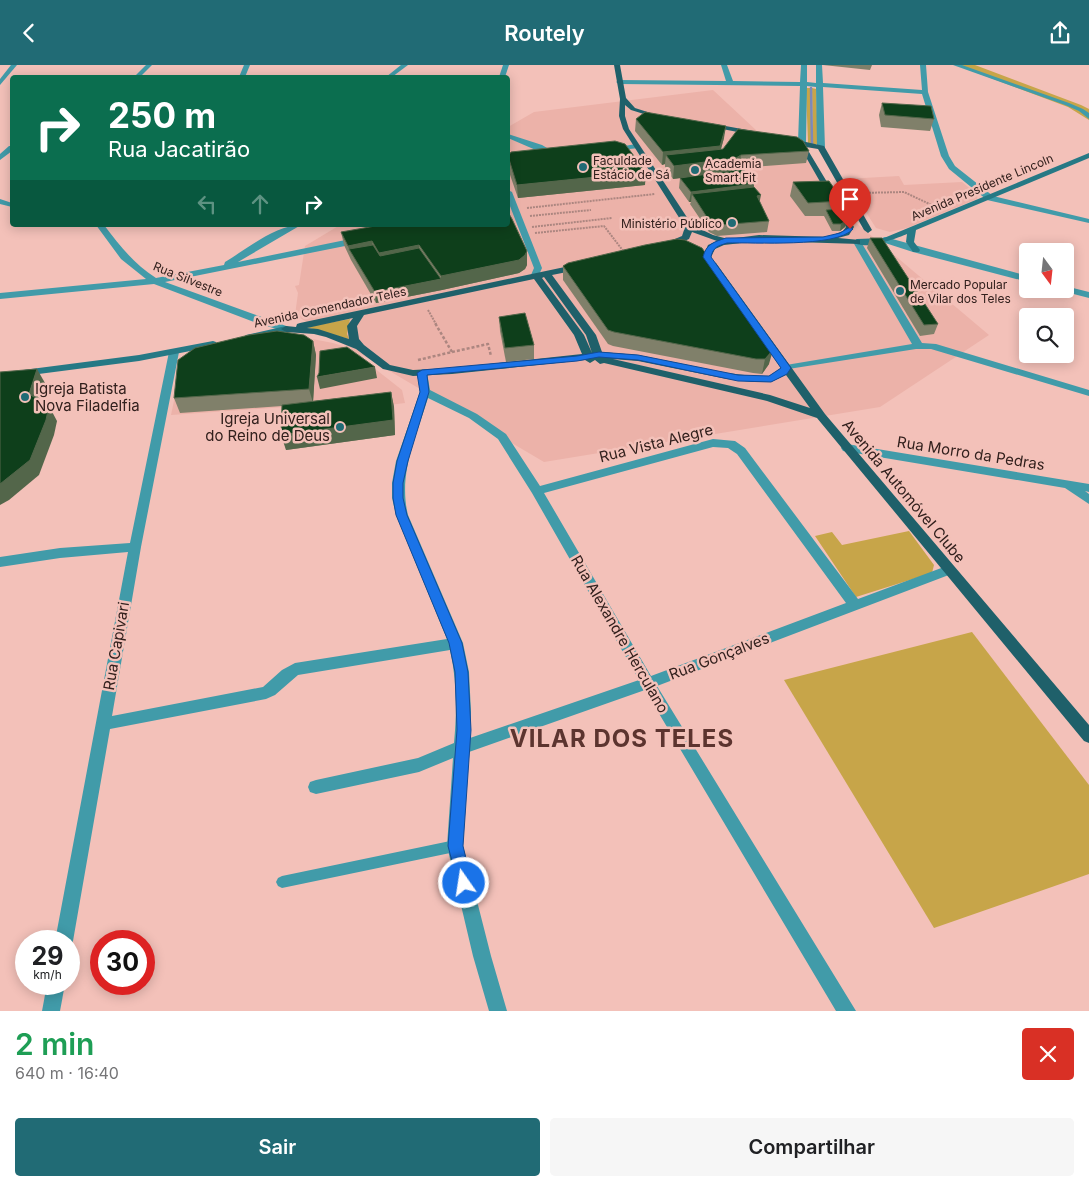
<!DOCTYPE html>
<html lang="pt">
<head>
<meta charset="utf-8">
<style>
  body { margin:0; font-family:Inter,sans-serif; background:#f6f6f6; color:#202124; height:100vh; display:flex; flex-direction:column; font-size:19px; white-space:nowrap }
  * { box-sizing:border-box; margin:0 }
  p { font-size:16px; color:#757577 }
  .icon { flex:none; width:28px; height:28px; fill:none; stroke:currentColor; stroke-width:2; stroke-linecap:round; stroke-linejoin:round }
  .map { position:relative; height:946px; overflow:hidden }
  .side { display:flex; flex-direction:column; background:#fff; flex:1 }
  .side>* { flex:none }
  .banner { position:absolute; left:10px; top:10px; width:500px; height:152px; border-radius:5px; box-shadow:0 2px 12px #0003; background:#0b6e4f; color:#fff; overflow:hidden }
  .needle { width:32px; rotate:165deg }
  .tools { position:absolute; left:1019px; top:178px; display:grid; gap:10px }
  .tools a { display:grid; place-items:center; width:55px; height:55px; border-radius:5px; background:#fff; box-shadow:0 2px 12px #0003; font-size:25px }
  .speed { position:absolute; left:15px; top:865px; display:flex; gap:10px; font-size:25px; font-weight:700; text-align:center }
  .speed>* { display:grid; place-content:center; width:65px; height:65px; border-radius:50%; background:#fff; box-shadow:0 2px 12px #0003; line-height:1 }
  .speed small { font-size:12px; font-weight:400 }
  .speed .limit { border:8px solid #d22; background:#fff; color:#111 }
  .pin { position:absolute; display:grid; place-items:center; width:42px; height:42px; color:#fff; margin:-51px -21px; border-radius:50% 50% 50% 0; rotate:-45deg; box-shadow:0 0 5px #0007 }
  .pin .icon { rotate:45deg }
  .me { position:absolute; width:55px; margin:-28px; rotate:347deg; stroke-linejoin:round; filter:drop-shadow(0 0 4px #0008) }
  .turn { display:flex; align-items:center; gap:18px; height:105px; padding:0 15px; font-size:22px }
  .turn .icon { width:65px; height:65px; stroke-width:2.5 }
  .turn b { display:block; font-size:35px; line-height:42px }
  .lanes { display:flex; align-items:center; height:48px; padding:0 15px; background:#0003; justify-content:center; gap:25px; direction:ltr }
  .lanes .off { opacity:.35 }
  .round { display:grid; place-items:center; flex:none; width:52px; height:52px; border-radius:5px; background:#f6f6f6 }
  .head { display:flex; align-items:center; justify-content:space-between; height:85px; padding:0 15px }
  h1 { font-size:30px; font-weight:600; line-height:38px; color:#1e9e55 }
  .primary-button { display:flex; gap:10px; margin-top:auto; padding:10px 15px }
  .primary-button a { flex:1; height:58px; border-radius:5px; background:#216b75; color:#fff; font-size:20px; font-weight:600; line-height:58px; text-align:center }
  .primary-button a+a { background:#f6f6f6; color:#202124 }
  header { display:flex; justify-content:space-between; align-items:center; height:65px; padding:0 15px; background:#216b75; color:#fff; font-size:22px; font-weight:600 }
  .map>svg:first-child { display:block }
  .built { fill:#ecb2a9 }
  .green { fill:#c7a549 }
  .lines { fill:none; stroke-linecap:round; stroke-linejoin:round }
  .stream { stroke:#7c89ba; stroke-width:2.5 }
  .path-far1 { stroke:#ac8680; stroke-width:2; stroke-dasharray:2 1; stroke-linecap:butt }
  .path { stroke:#ac8680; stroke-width:2.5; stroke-dasharray:3 2; stroke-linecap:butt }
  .service { fill:#419ba9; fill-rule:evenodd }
  .minor { fill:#419ba9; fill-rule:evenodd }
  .tertiary { fill:#419ba9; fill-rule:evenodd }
  .secondary { fill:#267985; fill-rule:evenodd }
  .primary { fill:#1f606a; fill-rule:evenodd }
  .wall { fill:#80806a }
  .shaded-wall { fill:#53664a }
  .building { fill:#0e3f1b; stroke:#53664a }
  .route { fill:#1a73e8; stroke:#114b97 }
  .poi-dot { fill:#216b75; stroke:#f3c1b9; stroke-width:2 }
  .labels { text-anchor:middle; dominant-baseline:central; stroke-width:5; stroke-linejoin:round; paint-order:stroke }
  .far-poi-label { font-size:12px; fill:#32201d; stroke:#f3c1b9; text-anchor:start }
  .far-street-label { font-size:12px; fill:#32201d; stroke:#f3c1b9 }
  .poi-label { font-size:15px; fill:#32201d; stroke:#f3c1b9; text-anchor:start }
  .street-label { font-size:15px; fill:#32201d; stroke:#f3c1b9 }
  .near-district-label { font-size:24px; font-weight:bold; letter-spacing:1px; fill:#5c342f; stroke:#f3c1b9 }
</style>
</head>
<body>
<header><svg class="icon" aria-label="back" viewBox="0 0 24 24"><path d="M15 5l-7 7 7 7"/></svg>Routely<svg class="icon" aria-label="share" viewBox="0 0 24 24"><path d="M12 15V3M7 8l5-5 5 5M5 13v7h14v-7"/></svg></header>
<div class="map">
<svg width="1089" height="946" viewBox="0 0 1089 946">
  <rect width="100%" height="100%" fill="#f3c1b9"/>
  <g class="built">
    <polygon points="713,25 773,81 804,88 835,140 989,270 880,342 544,397 359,288 369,299 402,325 405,338 389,340 313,340 171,350 180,307 307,273 333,278 352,284 295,250 298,228 295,221 299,220 305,181 340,160 508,160 508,62 534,47"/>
    <polygon points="899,111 904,120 962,117 978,130 977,134 907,163 890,167 876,163 845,114"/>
  </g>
  <g class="green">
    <polygon points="956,0 975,0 1081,40 1089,44 1089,55 1068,42"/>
    <polygon points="806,23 810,23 812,79 808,78"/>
    <polygon points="812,23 816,24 818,79 813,79"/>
    <polygon points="350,254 347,269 349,274 306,262"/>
    <polygon points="909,466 934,500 932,508 856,532 815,471 832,467 842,480"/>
    <polygon points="972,567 1089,720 1089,809 934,863 784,615"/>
  </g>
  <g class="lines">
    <polyline class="stream" points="811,23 812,79"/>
    <g class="path-far1">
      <polyline points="860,128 904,127 938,143"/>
      <polyline points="527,143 655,129"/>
      <polyline points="530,151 591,145"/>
      <polyline points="532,162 612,153"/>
      <polyline points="535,168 604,161 624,187"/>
      <polyline points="428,245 436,259"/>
    </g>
    <g class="path">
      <polyline points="452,287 488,279 491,291"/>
      <polyline points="418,295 452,287 435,258"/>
    </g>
    <polygon class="service" points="455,775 459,777 461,781 459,785 455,787 282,823 278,821 276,817 278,813 282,811"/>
    <g class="minor">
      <polygon points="11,0 17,0 0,20 0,14"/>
      <polygon points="146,0 152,0 140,12 134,12"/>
      <polygon points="244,0 250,0 245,12 239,12"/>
      <polygon points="401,0 408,0 392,12 386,12"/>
      <polygon points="503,0 509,0 505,12 499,12"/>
      <polygon points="721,0 727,0 733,16 800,17 801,0 807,0 807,17 816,18 816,0 822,0 823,18 922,25 920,0 926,0 928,27 949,91 955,101 993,131 1089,154 1089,158 987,135 949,104 941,91 922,29 823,22 825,83 821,85 817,83 816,22 807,21 806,77 802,79 798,77 800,21 619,19 616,17 619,15 726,16"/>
      <polygon points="953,0 962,0 1069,38 1083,44 1089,48 1089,54 1079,46 1065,40"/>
      <polygon points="508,69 542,80 559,90 552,92 508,73"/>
      <polygon points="636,79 640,81 639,83 611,86 607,84"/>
      <polygon points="9,81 12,81 12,86 0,95 0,89"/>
      <polygon points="508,125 512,127 542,203 538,212 532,212 531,210 534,203 508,136"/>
      <polygon points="0,134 12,138 12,142 0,139"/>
      <path d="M 96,160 L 104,160 C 120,181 134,199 156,213 L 224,200 L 225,197 C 247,184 275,160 301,160 L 238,197 L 360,172 L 364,175 L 360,178 L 165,217 L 289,262 L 291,264 L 286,267 L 254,257 L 154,219 L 0,234 L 0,228 L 146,214 L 121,194 Z"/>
      <polygon points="857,174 861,177 922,278 936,279 1089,325 1089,331 931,284 916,284 782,305 782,301 786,300 912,279 853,177"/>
      <path d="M 174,284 L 179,287 L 141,482 L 112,651 L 263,622 L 282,605 L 295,598 L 447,574 L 396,450 L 392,433 L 392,418 L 396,396 L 420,327 L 417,308 L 422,305 L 427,308 L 430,325 L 477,349 L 506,369 L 540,421 L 713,374 L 735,376 L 745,383 L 858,534 L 944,502 L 954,502 L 955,505 L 954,508 L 657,621 L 856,946 L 836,946 L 645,625 L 469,687 L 463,781 L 491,891 L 507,946 L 489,946 L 473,891 L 447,781 L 453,693 L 419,707 L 316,729 L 310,727 L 308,722 L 310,717 L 316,715 L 418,693 L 454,678 C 457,647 457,616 450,585 L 298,610 L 275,630 L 266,634 L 110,664 L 73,876 L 69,883 L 69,876 L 55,876 L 128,487 L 60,493 L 0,502 L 0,492 L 60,483 L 130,478 L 169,287 ZM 428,333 L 469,353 L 498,374 L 532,428 L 639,615 L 470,673 L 471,647 L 469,607 L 463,578 L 408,450 C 398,409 416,372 428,333 ZM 713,382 L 728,383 L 737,389 L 846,538 L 651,611 L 544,428 Z"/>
      <polygon points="847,379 1089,419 1089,427 1085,426 1089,429 1089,439 1065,423 843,386 841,383 843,380"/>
      <polygon points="47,919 65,919 60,946 42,946"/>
    </g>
    <g class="tertiary">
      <polygon points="885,172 1028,211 1028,217 913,187 882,177 882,173"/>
      <polygon points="1065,221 1089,227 1089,233 1062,226 1060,224 1065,224"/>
    </g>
    <g class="secondary">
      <path d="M 1089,88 L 1089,93 L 916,165 L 914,177 L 920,185 L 919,187 L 913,187 L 906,177 L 907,169 C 895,174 864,186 853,177 L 857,174 L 884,173 Z"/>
      <polygon points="286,261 291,264 289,266 249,275 244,272 246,270"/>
      <polygon points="213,276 216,277 216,281 139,296 0,314 0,308 139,290"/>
    </g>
    <g class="primary">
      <polygon points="614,0 620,0 626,33 635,43 663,52 660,54 631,45 625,40 625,51 629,64 692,160 713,170 728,174 759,170 828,172 843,166 846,162 799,80 785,77 784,75 788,73 824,81 872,165 868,168 864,165 818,84 806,82 854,162 849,170 838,173 860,175 860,179 759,176 724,180 715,184 710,194 707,195 703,192 708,180 717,176 692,167 689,174 669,183 663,183 663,179 682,171 685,162 623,64 619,51 620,34"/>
      <polygon points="709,58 753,66 757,68 753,70 707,61 706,60"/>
      <path d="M 713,197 L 716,198 L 825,349 L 1089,660 L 1089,678 L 1084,676 L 817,353 L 767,336 L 604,298 L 600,299 L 595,295 L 590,298 L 585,295 L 452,309 L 413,311 L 383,304 L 356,284 L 326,272 L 314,269 L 286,267 L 281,264 L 286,261 L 296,262 L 297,259 L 300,258 L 579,199 L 583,202 L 582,204 L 552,210 L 596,270 L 602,287 L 638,290 L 727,308 L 753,311 L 769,311 L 781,303 L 709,200 ZM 544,212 L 586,270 L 592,288 L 584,270 L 542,213 ZM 534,214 L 574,270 L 582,289 L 452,303 L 413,305 L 390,300 L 364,280 L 359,274 L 357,261 L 364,250 ZM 353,253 L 347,261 L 349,274 L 318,264 L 307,263 ZM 613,294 L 638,296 L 727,314 L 753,317 L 771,317 L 786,310 L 810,343 L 770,330 Z"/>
    </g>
  </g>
  <g class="wall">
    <polygon points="823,0 872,0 870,5"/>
    <polygon points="882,38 934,54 930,66 881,62 879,50"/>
    <polygon points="636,54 724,73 721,84 809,86 806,98 739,103 735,105 754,119 754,122 760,138 769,156 767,167 717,171 709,167 690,139 691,137 689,137 679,123 680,113 673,114 665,103 665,99 662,100 635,66"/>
    <polygon points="508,91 645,120 518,133 508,104"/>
    <polygon points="793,117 843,136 841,145 847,155 845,162 840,166 832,166 824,151 805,151 790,131"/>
    <polygon points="341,167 527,200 525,204 519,208 442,225 376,238 351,195 344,180"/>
    <polygon points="870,173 938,259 934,269 920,271 867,183"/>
    <polygon points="677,174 769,299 762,309 753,308 613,281 608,279 563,215 563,201"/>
    <polygon points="499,252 534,280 534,294 506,297 500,266"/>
    <polygon points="313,276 316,290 313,336 391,327 394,342 395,370 286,385 282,341 180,348 174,333"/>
  </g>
  <g class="shaded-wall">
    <polygon points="726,61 724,73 718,94 666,90 665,99 662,100 663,87"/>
    <polygon points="741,90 739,103 734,106 673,114 674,101"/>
    <polygon points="646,107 645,120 518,133 517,120"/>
    <polygon points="754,119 753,129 692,129 691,137 689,137 691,127"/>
    <polygon points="761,130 759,140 757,131"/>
    <polygon points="847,155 845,162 840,166 841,159"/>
    <polygon points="372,176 374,190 349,184 348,181"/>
    <polygon points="419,180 420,194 381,201 379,188"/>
    <polygon points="527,186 527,200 525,204 519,208 442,225 376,238 375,227 441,214 441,211"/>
    <polygon points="313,276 316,290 313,338 309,324"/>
    <polygon points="773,285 769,299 762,309 765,294"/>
    <polygon points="375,302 377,313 320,324 317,312"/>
    <polygon points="37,304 45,318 37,344 29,329"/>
    <polygon points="391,327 394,342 395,370 286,385 281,370"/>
    <polygon points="49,341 57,356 54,370 39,410 9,435 0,440 0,419"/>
  </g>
  <g class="building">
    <polygon points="882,38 931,41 934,54 885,50"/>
    <polygon points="645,47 726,61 720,81 663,87 636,54"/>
    <polygon points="738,64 797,72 803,76 809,86 741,90 736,93 674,101 666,90 723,84"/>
    <polygon points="615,76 625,79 646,107 517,120 508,91 511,87"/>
    <polygon points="743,104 754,119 691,127 680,113"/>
    <polygon points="829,116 843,136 808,138 793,117"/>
    <polygon points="754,122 761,130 757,131 769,156 719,160 710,157 692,129"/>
    <polygon points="840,144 847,155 841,159 833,159 826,145"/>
    <polygon points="508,147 512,154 527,186 525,190 519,195 441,211 419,180 379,188 372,176 348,181 341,167 381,160 508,160"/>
    <polygon points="870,173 882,173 938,259 924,260"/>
    <polygon points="677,174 685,175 702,183 773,285 765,294 756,294 614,267 608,265 563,201 568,198 645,180"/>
    <polygon points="373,180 380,191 419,183 441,214 375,227 349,184"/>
    <polygon points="525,248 534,280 505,283 499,252"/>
    <polygon points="277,266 304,270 313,276 309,324 174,333 178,295 195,283 249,270"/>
    <polygon points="347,282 375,302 317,312 319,308 320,286"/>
    <polygon points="37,304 29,329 49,341 46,355 30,395 0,419 0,307"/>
    <polygon points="391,327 393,355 281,370 282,340"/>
  </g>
  <path class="route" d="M 850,162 L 853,164 C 836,183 754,177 727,178 C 718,181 713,182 711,192 L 791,303 L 787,309 L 771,317 L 738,316 L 638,295 L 599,292 L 577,296 L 427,310 L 429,327 L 408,396 L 403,418 L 403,433 L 407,450 L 462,578 L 468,607 L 471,665 L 463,781 L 472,818 L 470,823 L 464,826 L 459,823 L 448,781 L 457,665 L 455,607 L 449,578 L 396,450 L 393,433 L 393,418 L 397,396 L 420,327 L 417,308 L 422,305 L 577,291 L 599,287 L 638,290 L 738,310 L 769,311 L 781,303 L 703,192 C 706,179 714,177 726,173 L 823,172 L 840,168 Z"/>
  <g class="poi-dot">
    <circle cx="583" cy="102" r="5"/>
    <circle cx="695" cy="105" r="5"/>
    <circle cx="732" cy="158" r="5"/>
    <circle cx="900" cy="226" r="5"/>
    <circle cx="25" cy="332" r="5"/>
    <circle cx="340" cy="362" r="5"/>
  </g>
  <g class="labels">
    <g class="far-poi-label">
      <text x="593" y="95">Faculdade<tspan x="593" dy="14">Estácio de Sá</tspan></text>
      <text x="705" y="98">Academia<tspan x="705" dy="14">Smart Fit</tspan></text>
      <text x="722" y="158" text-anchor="end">Ministério Público</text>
      <text x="910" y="219">Mercado Popular<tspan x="910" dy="14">de Vilar dos Teles</tspan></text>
    </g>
    <g class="far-street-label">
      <text transform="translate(982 122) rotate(-23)">Avenida Presidente Lincoln</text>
      <text transform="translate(188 214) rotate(22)">Rua Silvestre</text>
      <text transform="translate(330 242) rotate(-12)">Avenida Comendador Teles</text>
    </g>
    <g class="poi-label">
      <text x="35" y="323">Igreja Batista<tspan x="35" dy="17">Nova Filadelfia</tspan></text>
      <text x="330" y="353" text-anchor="end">Igreja Universal<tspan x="330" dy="17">do Reino de Deus</tspan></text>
    </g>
    <g class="street-label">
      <text transform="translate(656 378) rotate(-14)">Rua Vista Alegre</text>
      <text transform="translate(971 388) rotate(9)">Rua Morro da Pedras</text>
      <text transform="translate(904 426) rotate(50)">Avenida Automóvel Clube</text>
      <text transform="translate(620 569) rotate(60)">Rua Alexandre Herculano</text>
      <text transform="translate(116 581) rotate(-80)">Rua Capivari</text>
      <text transform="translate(719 591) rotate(-21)">Rua Gonçalves</text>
    </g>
    <g class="near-district-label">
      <text x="622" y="673">VILAR DOS TELES</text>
    </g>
  </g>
</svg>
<div class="tools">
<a><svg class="needle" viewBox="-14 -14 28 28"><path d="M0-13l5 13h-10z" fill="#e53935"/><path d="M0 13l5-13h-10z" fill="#757577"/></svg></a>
<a><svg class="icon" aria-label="search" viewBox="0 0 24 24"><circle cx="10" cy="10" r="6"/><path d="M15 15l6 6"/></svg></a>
</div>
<div class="speed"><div>29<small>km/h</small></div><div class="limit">30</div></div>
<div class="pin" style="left:850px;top:164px;background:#d93025"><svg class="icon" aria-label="arrive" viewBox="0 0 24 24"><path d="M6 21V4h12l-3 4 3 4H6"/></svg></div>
<svg class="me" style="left:464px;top:818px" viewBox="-20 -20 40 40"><circle r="17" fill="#1a73e8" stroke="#fff" stroke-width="3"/><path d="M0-11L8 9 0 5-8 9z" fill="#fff"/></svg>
<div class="banner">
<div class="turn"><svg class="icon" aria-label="right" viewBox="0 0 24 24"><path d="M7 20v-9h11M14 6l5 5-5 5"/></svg><div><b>250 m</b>Rua Jacatirão</div></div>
<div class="lanes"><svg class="icon off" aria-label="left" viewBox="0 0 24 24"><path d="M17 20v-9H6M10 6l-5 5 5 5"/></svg><svg class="icon off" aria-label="ahead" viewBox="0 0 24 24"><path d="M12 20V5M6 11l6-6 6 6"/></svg><svg class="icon" aria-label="right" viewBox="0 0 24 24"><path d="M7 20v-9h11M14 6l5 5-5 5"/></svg></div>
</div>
</div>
<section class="side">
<div class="head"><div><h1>2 min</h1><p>640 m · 16:40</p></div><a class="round" style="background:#d93025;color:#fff"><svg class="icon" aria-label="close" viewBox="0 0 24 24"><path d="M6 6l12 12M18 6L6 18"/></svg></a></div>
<div class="primary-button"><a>Sair</a><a>Compartilhar</a></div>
</section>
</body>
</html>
